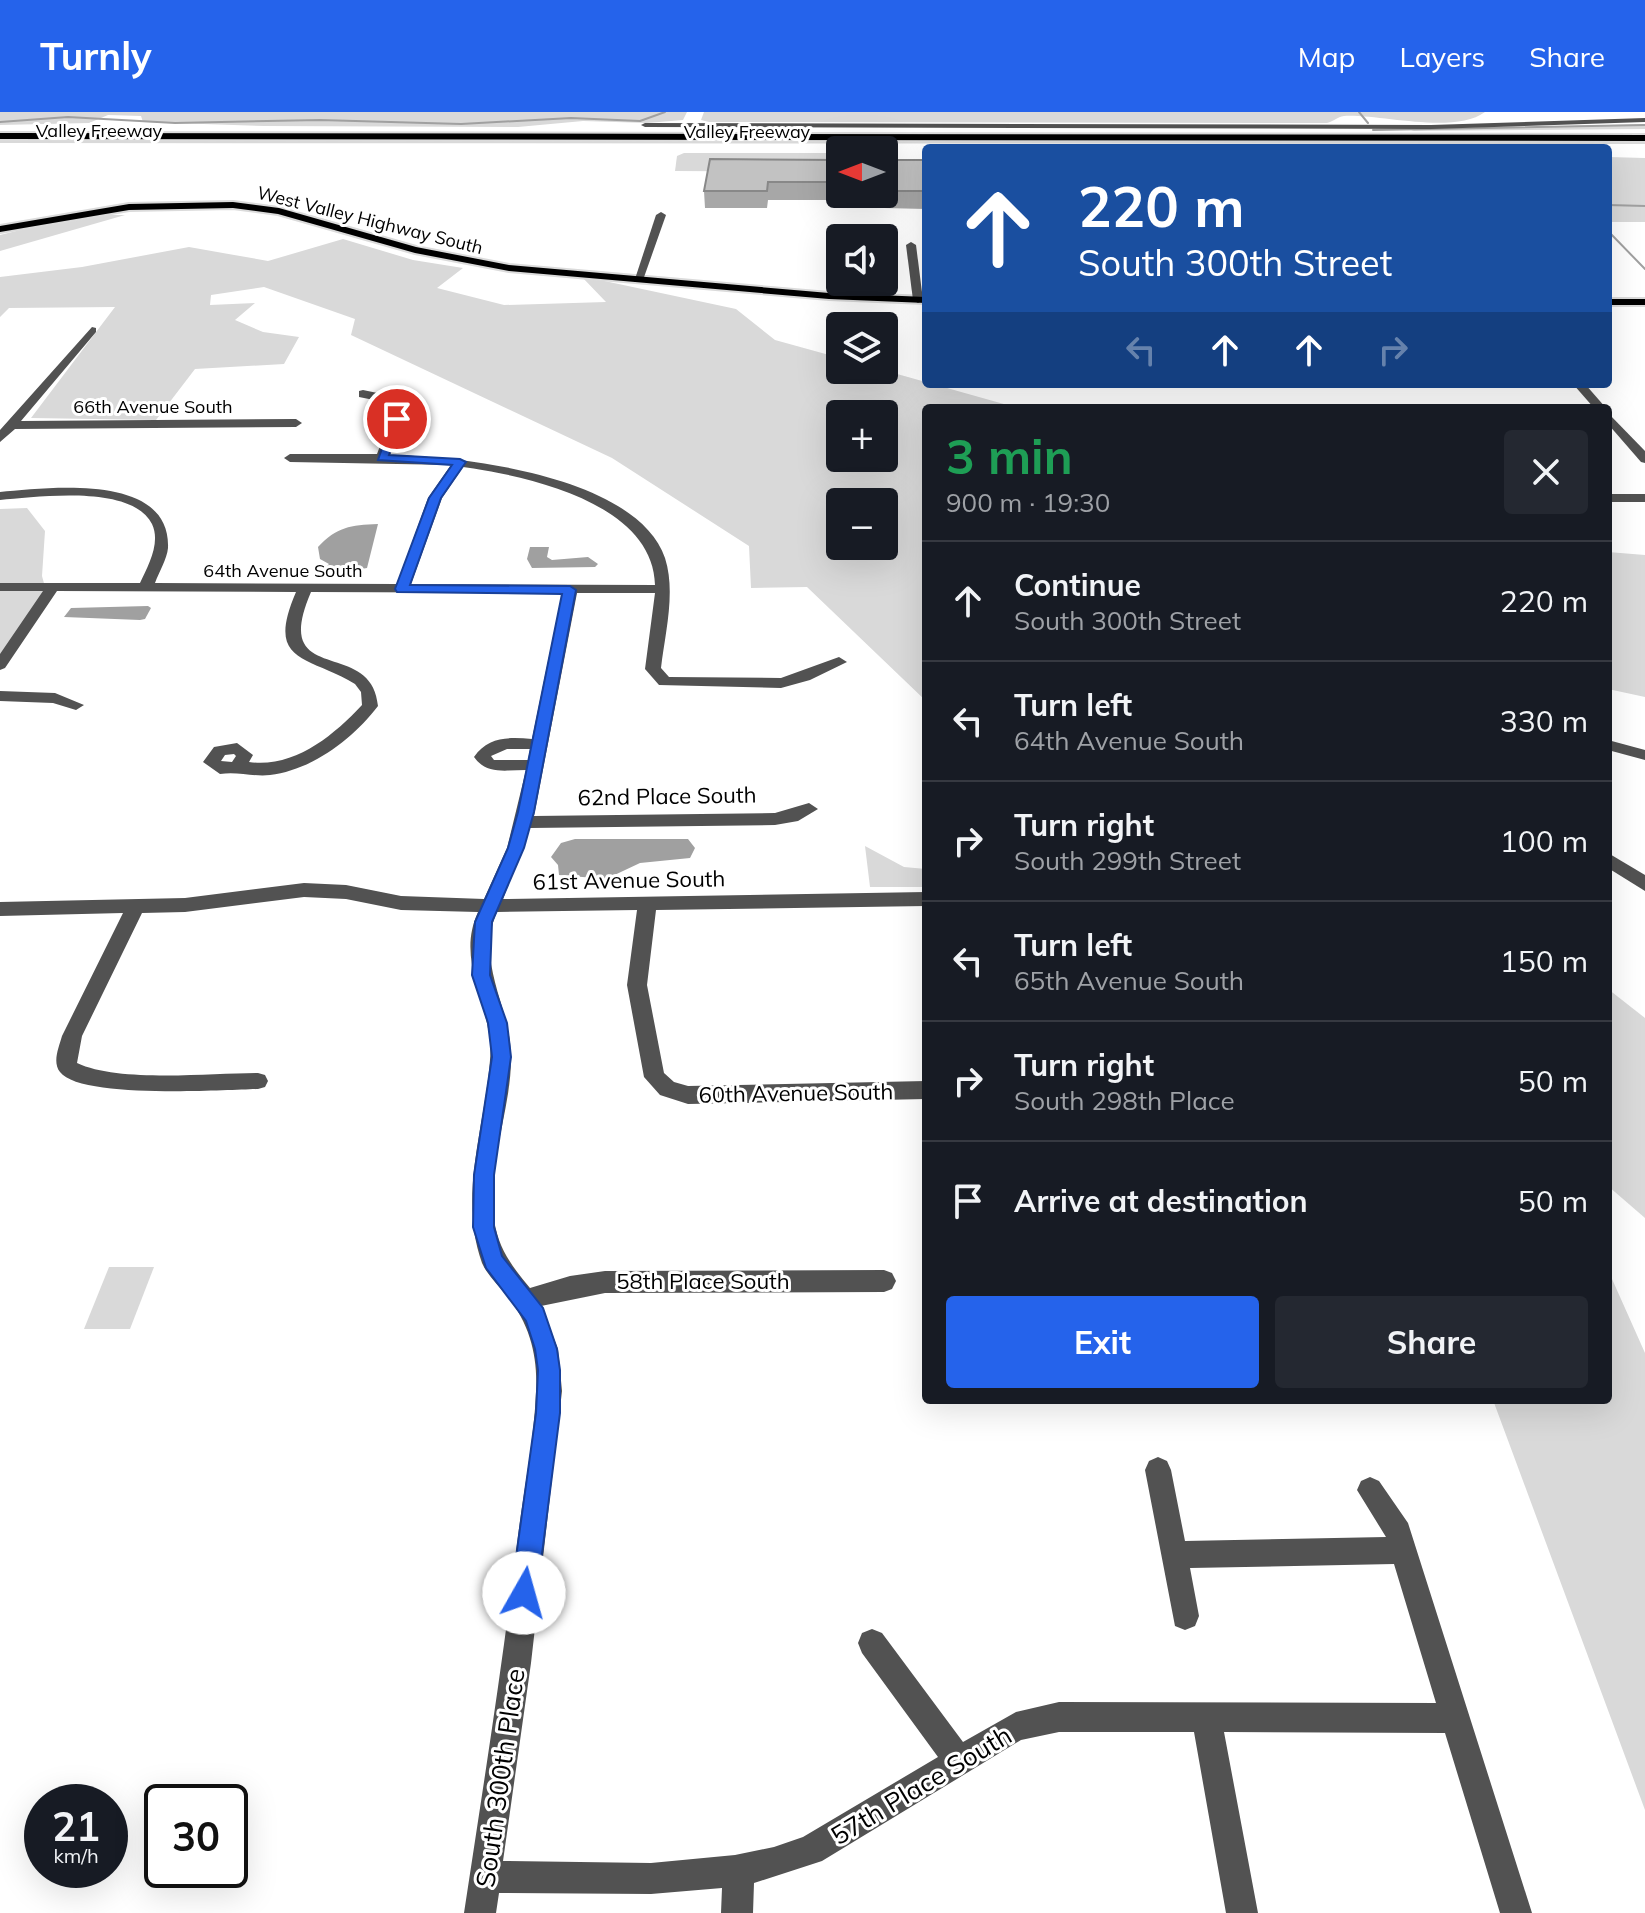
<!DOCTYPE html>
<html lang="en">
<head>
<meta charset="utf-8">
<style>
  body { margin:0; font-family:Mulish,sans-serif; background:#242831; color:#f1f3f6; height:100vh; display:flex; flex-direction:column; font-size:30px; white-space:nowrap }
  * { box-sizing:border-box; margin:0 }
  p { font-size:26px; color:#9ea1a6 }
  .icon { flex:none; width:44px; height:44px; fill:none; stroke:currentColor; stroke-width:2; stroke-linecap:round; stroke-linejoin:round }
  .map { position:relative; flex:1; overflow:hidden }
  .details { position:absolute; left:922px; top:292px; width:690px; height:1000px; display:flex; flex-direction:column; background:#171b24; border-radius:8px; box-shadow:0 8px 32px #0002 }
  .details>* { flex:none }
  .top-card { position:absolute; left:922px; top:32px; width:690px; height:244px; border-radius:8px; box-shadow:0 8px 32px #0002; background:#1a4fa0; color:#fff; overflow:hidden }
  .needle { width:52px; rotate:270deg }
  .buttons { position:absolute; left:826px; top:24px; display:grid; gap:16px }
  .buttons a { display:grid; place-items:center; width:72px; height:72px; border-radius:8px; background:#171b24; box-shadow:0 8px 32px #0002; font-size:40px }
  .speed { position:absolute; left:24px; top:1672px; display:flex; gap:16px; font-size:40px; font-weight:700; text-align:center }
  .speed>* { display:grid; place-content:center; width:104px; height:104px; border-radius:50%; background:#171b24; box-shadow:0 8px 32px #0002; line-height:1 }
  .speed small { font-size:20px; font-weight:400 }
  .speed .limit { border:4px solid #111; border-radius:12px; background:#fff; color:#111 }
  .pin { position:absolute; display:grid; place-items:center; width:68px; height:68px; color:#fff; margin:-34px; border:4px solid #fff; border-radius:50%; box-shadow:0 2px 8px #0007 }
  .me { position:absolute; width:88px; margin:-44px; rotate:7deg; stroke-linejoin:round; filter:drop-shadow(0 0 6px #0008) }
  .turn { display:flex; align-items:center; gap:28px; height:168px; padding:0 24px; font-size:36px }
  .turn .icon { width:104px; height:104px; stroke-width:2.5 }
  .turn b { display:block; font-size:56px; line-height:68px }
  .lanes { display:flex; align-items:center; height:76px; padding:0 24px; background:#0003; justify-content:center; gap:40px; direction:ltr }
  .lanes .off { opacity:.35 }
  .round { display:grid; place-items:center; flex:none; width:84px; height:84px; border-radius:8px; background:#242831 }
  .summary { display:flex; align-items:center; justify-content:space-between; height:136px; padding:0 24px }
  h1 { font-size:48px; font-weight:700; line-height:60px; color:#1e9e55 }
  .button { display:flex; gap:16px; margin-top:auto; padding:16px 24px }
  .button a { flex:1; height:92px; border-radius:8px; background:#2563eb; color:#fff; font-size:32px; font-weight:700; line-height:92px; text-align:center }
  .button a+a { background:#242831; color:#f1f3f6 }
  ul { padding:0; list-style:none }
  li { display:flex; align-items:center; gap:24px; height:120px; padding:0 24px; border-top:2px solid #363941 }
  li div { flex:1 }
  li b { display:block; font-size:30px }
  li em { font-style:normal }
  header { display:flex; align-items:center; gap:48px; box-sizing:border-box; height:112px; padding:0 40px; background:#2563eb; color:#fff }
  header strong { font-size:38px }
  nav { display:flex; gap:44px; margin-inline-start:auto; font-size:28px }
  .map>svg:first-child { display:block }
  .green { fill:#d9d9d9; fill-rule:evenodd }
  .water { fill:#a0a0a0 }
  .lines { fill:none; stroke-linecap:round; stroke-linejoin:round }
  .stream { stroke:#a0a0a0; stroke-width:2 }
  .major-casing { stroke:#dbdbdb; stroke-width:4 }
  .highway-casing { stroke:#dbdbdb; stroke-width:4 }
  .minor { fill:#525252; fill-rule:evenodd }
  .major { fill:#000; fill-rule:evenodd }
  .highway { fill:#000; fill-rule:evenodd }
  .wall { fill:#a7a7a7 }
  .building { fill:#c2c2c2; stroke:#888; stroke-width:2 }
  .route { fill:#2563eb; stroke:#184099; stroke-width:2 }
  .labels { text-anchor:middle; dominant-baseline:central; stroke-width:6; stroke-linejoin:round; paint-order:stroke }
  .far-street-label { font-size:18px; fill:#000; stroke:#fff }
  .street-label { font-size:22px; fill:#000; stroke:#fff }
  .near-street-label { font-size:26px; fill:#000; stroke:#fff }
</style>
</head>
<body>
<header>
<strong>Turnly</strong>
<nav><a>Map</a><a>Layers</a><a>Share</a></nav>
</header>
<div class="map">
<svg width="1645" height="1801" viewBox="0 0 1645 1801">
  <rect width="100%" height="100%" fill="#fff"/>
  <g class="green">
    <polygon points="0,0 687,0 683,8 647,11 583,9 518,15 264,14 143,10 141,4 108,3 89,11 0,13"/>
    <path d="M 704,0 L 1485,0 C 1454,23 1380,2 1344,4 C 1337,5 1334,9 1327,11 L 709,10 L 701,8 Z"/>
    <polygon points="1645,12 1645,17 1411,19 1414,18"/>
    <polygon points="0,26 1645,29 1645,32 0,31"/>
    <polygon points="684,41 840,41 840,60 675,59 677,44"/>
    <polygon points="1608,45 1645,46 1645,110 1608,110"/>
    <polygon points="103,103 125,103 0,139 0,123 57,109"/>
    <path d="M 343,127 L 413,148 L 463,156 L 437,176 L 504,193 L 606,190 L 581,164 L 736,197 L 775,228 L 840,246 L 840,258 L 883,258 L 1018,296 L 926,296 L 926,589 L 807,475 L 751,476 L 749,434 L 612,346 L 351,223 L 355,207 L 264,175 L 211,183 L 210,193 L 255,191 L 235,208 L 263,220 L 299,225 L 284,252 L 195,257 L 156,308 L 31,306 L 115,195 L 9,196 L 0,205 L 0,165 L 82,155 L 189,135 L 268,149 ZM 840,302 L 884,302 L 884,346 L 840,346 ZM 840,390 L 884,390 L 884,434 L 840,434 Z"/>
    <polygon points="27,396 45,419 42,464 45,475 53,475 0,553 0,397"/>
    <polygon points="1608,440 1645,443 1645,585 1608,577"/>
    <polygon points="865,734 904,755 926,757 926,775 870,775"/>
    <polygon points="1608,877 1645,906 1645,1106 1608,1074"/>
    <polygon points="109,1155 154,1155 130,1217 84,1217"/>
    <polygon points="1608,1158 1645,1241 1645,1698 1493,1288 1608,1288"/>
  </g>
  <g class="water">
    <path d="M 378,412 L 367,456 L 343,460 L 324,457 L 329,452 L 320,447 L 318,435 C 337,415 350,413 378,412 Z"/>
    <polygon points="530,435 549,435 547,445 552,448 588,445 598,452 595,455 532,456 527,447"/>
    <polygon points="148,494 151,496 145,507 140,508 64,505 71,496"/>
    <polygon points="575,727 688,727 695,736 690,746 640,751 606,767 559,763 558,753 551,745 561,731"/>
  </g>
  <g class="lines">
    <g class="stream">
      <polyline points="1359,0 1368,11"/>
      <polyline points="0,10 68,5 175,11 320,8 461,12 571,6 640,9 665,0"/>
      <polyline points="1373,18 1645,13"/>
      <polyline points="1608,93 1645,94"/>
      <polyline points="1608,119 1645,157"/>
    </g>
    <defs>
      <g id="major">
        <polygon points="233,90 279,96 416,135 509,153 829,181 926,185 926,191 829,187 509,159 415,141 278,102 233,96 129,98 0,120 0,114 129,92"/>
        <rect x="1608" y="187" width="37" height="6"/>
      </g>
      <polygon id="highway" points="0,21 1645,23 1645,29 0,27"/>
    </defs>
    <use href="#major" class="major-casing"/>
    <use href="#highway" class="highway-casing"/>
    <g class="minor">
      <polygon points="1645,6 1645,10 1431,17 645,15 641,13 645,11 1431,13"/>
      <polygon points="661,100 666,103 643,168 634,170 656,103"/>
      <polygon points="911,130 916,133 923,188 918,191 913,188 906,133"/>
      <polygon points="92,215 96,216 96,220 21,309 296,307 302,311 296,315 15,317 0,330 0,318"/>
      <polygon points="1573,272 1585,272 1606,296 1594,296"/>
      <path d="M 363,278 L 387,283 L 404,301 L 390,343 C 462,344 637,364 665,446 C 676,480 665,522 661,556 L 669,565 L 781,566 L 839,545 L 847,550 L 810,568 L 781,576 L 659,573 L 645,557 L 655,481 L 577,481 L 534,704 L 775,701 L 809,691 L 818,697 L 798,709 L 775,713 L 530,716 L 503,787 L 926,780 L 926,794 L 656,798 L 647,873 L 664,961 L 674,970 L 688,974 L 926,969 L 926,987 L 688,992 L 660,983 L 644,965 L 627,873 L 637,798 L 497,800 C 475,849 510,894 511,943 C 512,995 488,1048 493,1101 C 497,1134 509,1151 530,1176 L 570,1164 L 605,1159 L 884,1158 L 892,1161 L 896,1169 L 892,1177 L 884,1180 L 605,1181 L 541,1194 L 558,1237 L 562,1279 L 531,1551 L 503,1749 L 651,1751 L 735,1743 L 774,1735 L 803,1725 L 938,1645 L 862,1541 L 858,1531 L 862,1521 L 872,1517 L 882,1521 L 963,1630 L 1016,1600 L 1059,1590 L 1436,1591 L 1394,1452 L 1190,1456 L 1199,1504 L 1195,1514 L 1185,1518 L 1175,1514 L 1145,1358 L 1149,1349 L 1158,1345 L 1167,1349 L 1171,1358 L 1185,1429 L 1386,1425 L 1357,1378 L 1361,1369 L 1370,1365 L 1379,1369 L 1408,1411 L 1532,1801 L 1500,1801 L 1445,1621 L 1224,1620 L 1258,1801 L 1226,1801 L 1194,1620 L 1059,1620 L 1021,1628 L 822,1749 L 754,1771 L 753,1801 L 721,1801 L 722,1776 L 651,1782 L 499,1781 L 496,1801 L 464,1801 C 483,1676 503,1550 518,1424 C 524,1377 534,1328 536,1280 C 538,1245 530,1212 507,1184 C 499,1174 487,1163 482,1151 C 458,1084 485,1015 490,948 C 495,897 454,852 478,800 L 401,798 L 346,787 L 304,785 L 185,800 L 142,801 L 82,924 L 77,951 C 119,971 211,961 258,961 L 265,963 L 268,969 L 265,975 L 258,977 C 223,978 80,987 60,960 C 52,950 59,935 62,924 L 123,801 L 0,804 L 0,790 L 185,786 L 304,771 L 346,773 L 401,784 L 484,787 L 507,736 L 526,658 C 505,658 487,663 474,645 C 488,624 510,625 532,627 L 562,481 L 311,480 C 269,577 372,524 378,594 C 353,627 312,658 270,663 C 253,665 237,659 220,662 L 203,650 L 214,635 L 237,631 L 253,643 L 249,650 C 294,656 332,625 362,593 L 361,580 L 355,572 C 307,543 265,552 296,480 L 57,479 L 5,556 L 0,558 L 0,542 L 43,479 L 0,479 L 0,471 L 140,471 C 148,454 161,431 152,412 C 132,372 37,385 0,388 L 0,380 C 48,376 171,360 168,436 C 167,447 159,460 155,471 L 397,472 L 428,386 L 451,353 L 290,350 L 284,346 L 290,342 L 377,342 L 392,302 L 379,289 L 359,285 L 359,279 ZM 463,355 C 528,364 653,391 655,473 L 411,472 L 442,386 ZM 507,637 L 530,637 L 528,648 L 494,648 L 491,644 ZM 234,642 L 236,644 L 232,650 L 221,649 L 225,643 Z"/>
      <polygon points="1608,301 1645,339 1645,351 1641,350 1608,312"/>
      <rect x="1608" y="382" width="37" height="8"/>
      <polygon points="0,579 55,581 84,593 76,598 53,591 0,589"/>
      <polygon points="1608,628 1645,638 1645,648 1608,638"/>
      <polygon points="1608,741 1645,763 1645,779 1608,756"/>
    </g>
    <use href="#major" class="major"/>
    <use href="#highway" class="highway"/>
  </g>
  <g class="wall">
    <polygon points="840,48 840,82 884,82 884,48 926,48 926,97 884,96 884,88 768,88 767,96 705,96 704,79"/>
    <polygon points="884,214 888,235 887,250 884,250"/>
  </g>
  <g class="building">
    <polygon points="710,47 840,48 840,70 768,70 767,79 704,79"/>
    <polygon points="884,48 926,48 926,79 885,79"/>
    <polygon points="884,209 888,235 884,235 884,214 848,214 848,212"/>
  </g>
  <polygon class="route" points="397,304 403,307 389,343 460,347 466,350 441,386 410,473 570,474 576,478 534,700 524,736 492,810 490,863 507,911 511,945 494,1063 494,1115 502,1144 543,1196 557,1237 560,1258 560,1301 537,1481 533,1490 524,1493 515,1490 511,1481 536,1301 538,1258 535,1237 526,1209 486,1156 473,1115 474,1063 492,945 488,911 472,863 475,810 508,736 518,700 562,482 397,480 395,477 429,386 452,353 378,348 392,307"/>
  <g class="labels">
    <g class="far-street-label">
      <text x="99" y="18">Valley Freeway</text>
      <text x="747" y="19">Valley Freeway</text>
      <text transform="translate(370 108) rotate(14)">West Valley Highway South</text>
      <text x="153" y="294">66th Avenue South</text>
      <text x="283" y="458">64th Avenue South</text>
    </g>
    <g class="street-label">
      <text transform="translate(667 684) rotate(-1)">62nd Place South</text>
      <text transform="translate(629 768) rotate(-1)">61st Avenue South</text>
      <text transform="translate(796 981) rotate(-1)">60th Avenue South</text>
      <text x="703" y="1169">58th Place South</text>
    </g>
    <g class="near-street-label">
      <text transform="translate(500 1666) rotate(-82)">South 300th Place</text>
      <text transform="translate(921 1673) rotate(-31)">57th Place South</text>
    </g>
  </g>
</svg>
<div class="buttons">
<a><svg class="needle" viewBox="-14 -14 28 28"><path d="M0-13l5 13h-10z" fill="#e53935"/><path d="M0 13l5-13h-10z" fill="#9ea1a6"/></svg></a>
<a><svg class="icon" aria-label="sound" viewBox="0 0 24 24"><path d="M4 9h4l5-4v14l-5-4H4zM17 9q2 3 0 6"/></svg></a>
<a><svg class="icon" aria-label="layers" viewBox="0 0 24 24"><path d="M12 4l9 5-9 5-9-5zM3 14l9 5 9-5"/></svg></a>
<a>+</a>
<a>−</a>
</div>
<div class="speed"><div>21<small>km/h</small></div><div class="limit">30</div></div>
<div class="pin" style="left:397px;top:307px;background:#d93025"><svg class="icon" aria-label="arrive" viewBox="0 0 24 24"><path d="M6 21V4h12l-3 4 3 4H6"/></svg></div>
<svg class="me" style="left:524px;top:1481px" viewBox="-20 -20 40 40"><circle r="19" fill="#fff"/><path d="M0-13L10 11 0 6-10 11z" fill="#2563eb"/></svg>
<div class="top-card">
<div class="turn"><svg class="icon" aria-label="ahead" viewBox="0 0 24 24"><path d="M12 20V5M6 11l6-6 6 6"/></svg><div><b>220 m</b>South 300th Street</div></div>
<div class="lanes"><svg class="icon off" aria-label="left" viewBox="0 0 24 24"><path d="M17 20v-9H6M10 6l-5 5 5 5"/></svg><svg class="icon" aria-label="ahead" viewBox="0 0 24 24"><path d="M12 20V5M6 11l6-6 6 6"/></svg><svg class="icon" aria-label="ahead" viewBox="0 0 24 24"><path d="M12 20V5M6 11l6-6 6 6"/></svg><svg class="icon off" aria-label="right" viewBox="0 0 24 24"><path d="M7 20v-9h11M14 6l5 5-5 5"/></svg></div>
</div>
<section class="details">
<div class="summary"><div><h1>3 min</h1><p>900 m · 19:30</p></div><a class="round"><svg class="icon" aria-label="close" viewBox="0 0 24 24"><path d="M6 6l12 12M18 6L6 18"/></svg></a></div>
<ul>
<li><svg class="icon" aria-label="ahead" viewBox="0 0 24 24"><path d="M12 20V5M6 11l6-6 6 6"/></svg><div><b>Continue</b><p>South 300th Street</p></div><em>220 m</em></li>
<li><svg class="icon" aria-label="left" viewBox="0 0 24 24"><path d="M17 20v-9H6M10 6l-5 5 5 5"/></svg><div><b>Turn left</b><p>64th Avenue South</p></div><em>330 m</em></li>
<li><svg class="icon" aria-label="right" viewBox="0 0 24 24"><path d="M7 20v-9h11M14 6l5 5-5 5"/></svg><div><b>Turn right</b><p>South 299th Street</p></div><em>100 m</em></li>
<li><svg class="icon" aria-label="left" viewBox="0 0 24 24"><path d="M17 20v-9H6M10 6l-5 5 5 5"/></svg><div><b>Turn left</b><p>65th Avenue South</p></div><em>150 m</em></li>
<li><svg class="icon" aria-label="right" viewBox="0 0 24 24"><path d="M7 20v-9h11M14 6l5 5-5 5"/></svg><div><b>Turn right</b><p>South 298th Place</p></div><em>50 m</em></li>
<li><svg class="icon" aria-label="arrive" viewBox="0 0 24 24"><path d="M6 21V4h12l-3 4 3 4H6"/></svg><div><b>Arrive at destination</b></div><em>50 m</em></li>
</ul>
<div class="button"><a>Exit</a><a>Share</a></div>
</section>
</div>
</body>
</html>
